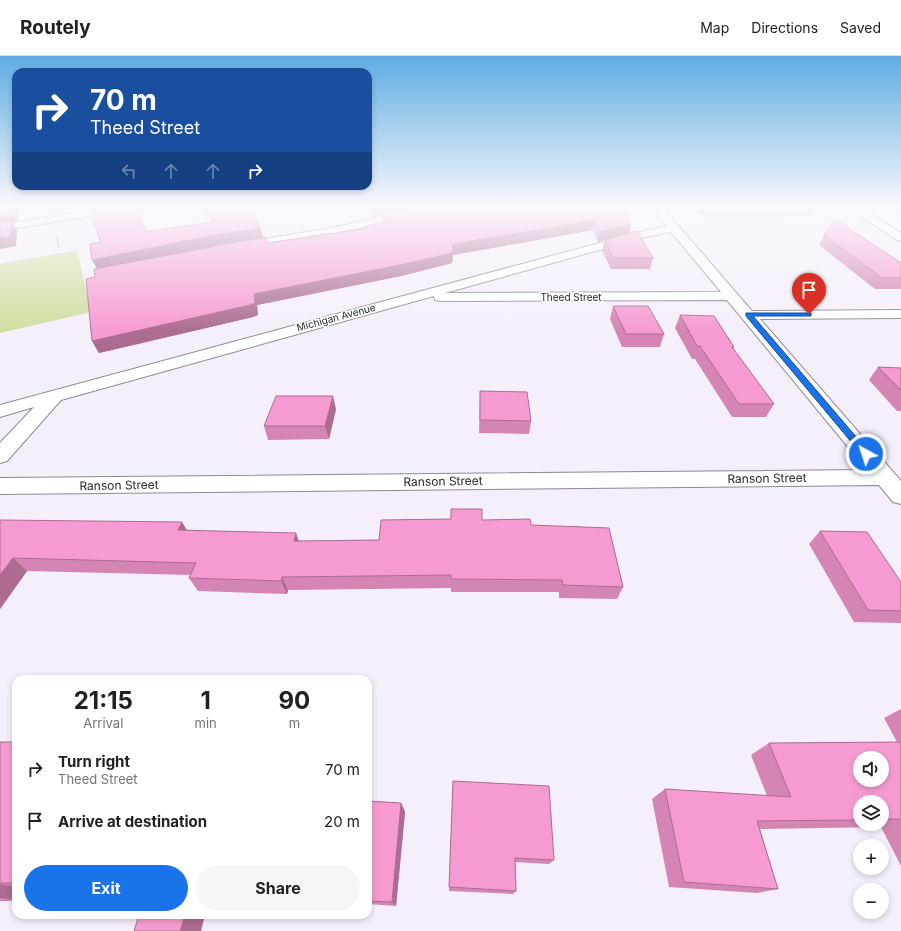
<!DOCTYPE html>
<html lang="en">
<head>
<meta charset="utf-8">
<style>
  body { margin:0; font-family:Inter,sans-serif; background:#f6f6f6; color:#202124; height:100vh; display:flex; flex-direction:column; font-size:15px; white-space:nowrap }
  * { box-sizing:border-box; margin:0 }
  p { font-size:13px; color:#757577 }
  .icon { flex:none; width:22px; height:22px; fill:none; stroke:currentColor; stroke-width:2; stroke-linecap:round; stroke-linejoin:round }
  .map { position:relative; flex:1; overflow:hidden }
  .side { position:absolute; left:12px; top:619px; width:360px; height:244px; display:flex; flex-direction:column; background:#fff; border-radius:12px; box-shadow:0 2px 6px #0003 }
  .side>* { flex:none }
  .guide { position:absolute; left:12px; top:12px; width:360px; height:122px; border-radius:12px; box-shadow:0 2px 6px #0003; background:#1a4fa0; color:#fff; overflow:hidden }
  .controls { position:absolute; left:853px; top:695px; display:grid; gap:8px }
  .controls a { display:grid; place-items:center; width:36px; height:36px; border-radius:50%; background:#fff; box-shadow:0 2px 6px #0003; font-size:20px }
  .pin { position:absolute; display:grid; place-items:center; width:34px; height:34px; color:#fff; margin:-41px -17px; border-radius:50% 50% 50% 0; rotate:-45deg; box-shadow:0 0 4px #0007 }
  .pin .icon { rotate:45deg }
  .me { position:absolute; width:44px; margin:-22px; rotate:320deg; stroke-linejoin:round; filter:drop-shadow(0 0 3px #0008) }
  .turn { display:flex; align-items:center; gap:14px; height:84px; padding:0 12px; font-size:18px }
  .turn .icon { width:52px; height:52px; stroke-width:2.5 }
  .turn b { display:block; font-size:28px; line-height:34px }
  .lanes { display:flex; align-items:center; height:38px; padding:0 12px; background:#0003; justify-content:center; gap:20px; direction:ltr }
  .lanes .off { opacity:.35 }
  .eta { display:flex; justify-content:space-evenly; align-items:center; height:68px; text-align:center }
  .eta b { font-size:24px; font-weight:700; line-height:28px }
  .primary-button { display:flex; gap:8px; margin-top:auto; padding:8px 12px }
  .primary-button a { flex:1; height:46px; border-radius:24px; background:#1a73e8; color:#fff; font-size:16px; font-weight:700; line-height:46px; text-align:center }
  .primary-button a+a { background:#f6f6f6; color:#202124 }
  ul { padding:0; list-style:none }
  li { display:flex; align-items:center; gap:12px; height:52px; padding:0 12px }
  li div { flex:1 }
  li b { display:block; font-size:15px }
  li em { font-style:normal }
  header { display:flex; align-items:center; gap:24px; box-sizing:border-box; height:56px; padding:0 20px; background:#fff; border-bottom:1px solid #e0e0e0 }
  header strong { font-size:19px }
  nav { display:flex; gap:22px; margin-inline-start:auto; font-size:14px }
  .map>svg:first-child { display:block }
  .green { fill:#cfdf9f }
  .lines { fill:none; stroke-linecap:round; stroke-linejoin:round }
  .minor-casing { stroke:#8d8892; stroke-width:2 }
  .secondary-casing { stroke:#8d8892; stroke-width:2 }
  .path { stroke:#98939c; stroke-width:1.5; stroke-dasharray:2 1; stroke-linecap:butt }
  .minor { fill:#fff; fill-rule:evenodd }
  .secondary { fill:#fff; fill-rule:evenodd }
  .wall { fill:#d485b4; fill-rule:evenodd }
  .shaded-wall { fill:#ac6c92 }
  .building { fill:#f69bd1; stroke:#ac6c92; fill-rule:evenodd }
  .route { fill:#1a73e8; stroke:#114b97 }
  .labels { text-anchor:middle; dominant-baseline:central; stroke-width:3.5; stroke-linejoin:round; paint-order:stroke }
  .far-street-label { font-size:10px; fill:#29262b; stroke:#fff }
  .street-label { font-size:12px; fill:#29262b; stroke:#fff }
</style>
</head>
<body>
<header>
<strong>Routely</strong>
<nav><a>Map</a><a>Directions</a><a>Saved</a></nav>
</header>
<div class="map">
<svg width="901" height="875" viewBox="0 0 901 875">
  <rect width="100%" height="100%" fill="#f5effb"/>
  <polygon class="green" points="77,194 91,256 0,277 0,208"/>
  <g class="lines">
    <defs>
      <g id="minor">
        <polygon points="101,152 126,152 121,155 0,175 0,169"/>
        <polygon points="417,152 437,152 436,154 332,178 239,195 235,194 233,191 235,188 239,187 332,172"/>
        <path d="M 652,152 L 663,152 L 752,255 L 901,254 L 901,262 L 760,263 L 901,425 L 901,448 L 893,446 L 879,429 L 0,438 L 0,422 L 867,414 L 727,244 L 440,245 L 435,244 L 434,240 L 61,344 L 7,405 L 0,407 L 0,387 L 34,351 L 0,361 L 0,349 L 640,176 L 666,170 ZM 671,176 L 721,236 L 445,237 L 646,181 Z"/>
      </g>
      <polygon id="secondary" points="848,152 861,152 901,177 901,185 897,184"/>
    </defs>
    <use href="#minor" class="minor-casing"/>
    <use href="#secondary" class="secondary-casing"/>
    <polyline class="path" points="57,181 59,194"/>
    <use href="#minor" class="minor"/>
    <use href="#secondary" class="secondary"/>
  </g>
  <g class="wall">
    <path d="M 201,152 L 250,152 L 260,172 L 263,181 L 268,187 L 366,172 L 366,170 L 383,167 L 382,159 L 374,161 L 363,152 L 631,152 L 629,161 L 627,161 L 631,168 L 629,177 L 653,202 L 650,213 L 611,213 L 602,195 L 605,184 L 598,186 L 593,174 L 453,199 L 452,207 L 401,220 L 257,249 L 258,259 L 253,261 L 99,297 L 92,285 L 95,221 L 97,213 L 101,186 L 147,176 L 212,166 ZM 250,184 L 173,198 L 219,189 Z"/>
    <polygon points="697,152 811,152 814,154 812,160 706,161"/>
    <polygon points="892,152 901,152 901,157"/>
    <polygon points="824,179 901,207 901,233 875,233 819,189"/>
    <polygon points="613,250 664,278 660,291 622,291 610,263"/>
    <polygon points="680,259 734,291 733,293 774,348 766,361 732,361 695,303 692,303 675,272"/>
    <polygon points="878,311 901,312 901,355 897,355 869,324"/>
    <polygon points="480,335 531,365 529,378 479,377"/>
    <polygon points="336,353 329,383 268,384 264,370"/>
    <polygon points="0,464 188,474 299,485 379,484 482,464 531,469 623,531 617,543 559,542 559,536 451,536 451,532 288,534 287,538 198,535 189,522 191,519 27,515 0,553"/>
    <polygon points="820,475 901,526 901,567 854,566 809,488"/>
    <path d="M 901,653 L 901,810 L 881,771 L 760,773 L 778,833 L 757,837 L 669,831 L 652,743 L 665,733 L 767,740 L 751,699 L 769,687 L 897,686 L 884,662 ZM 860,746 L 882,746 L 882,768 L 860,768 Z"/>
    <rect x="0" y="686" width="16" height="159"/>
    <polygon points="453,725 554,804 549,808 515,806 516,835 513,838 449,835"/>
    <polygon points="368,745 401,747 405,756 396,850 368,848"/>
  </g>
  <g class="shaded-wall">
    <polygon points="13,152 19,152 18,164 12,166 17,174 16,190 0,193 0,159"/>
    <polygon points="373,152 409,152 374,161"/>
    <polygon points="595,164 593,174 453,199 452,207 401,220 257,249 258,259 253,261 99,297 92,285 254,238 453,188"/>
    <polygon points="631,168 629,177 598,186 600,176"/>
    <polygon points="260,172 263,181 219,189 98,214 92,204 215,179"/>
    <polygon points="333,340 336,353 329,383 325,370"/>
    <polygon points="182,466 190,479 178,474"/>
    <polygon points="296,477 301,491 294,485"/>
    <polygon points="13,502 27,515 0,553 0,519"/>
    <polygon points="282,521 288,534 287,538 281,525"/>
    <polygon points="401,747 405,756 396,850 392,846"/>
    <polygon points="0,828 16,831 16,844 0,842"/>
    <polygon points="185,859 205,859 201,875 180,875"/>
  </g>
  <g class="building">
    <polygon points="0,152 13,152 13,156 0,159"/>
    <polygon points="93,152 135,152 147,176 217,165 206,152 250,152 260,172 215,179 92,204 90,188 101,186 90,159 94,158"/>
    <polygon points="408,152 622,152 631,168 600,176 595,164 453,188 452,197 400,209 254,238 255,247 250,249 92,285 86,223 95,221 94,213 265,181 268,187 368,172 366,170 392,165 382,158"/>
    <polygon points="704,152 811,152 814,154 708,156"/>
    <polygon points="835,163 901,207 901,222 882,222 824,179"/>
    <polygon points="12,165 10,181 0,182 0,167"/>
    <polygon points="637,175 653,202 613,202 605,184"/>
    <polygon points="613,250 648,250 664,278 626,278"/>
    <polygon points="680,259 714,260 734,291 732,291 774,348 739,348 700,290 697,290"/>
    <polygon points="878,311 901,312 901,334"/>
    <polygon points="480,335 527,336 531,365 480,364"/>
    <polygon points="276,340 333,340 325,370 264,370"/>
    <polygon points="451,453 482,453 482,464 530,463 531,469 609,472 623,531 563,529 562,524 451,523 451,519 282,521 281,525 189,522 196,507 13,502 0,519 0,464 182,466 178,474 296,477 294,485 379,484 381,464 451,463"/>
    <polygon points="820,475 867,476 901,526 901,555 868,554"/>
    <rect x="0" y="686" width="16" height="141"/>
    <path d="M 901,686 L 901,763 L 882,763 L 882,746 L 860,746 L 860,764 L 757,765 L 778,833 L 684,826 L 665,733 L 791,741 L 769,687 ZM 860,702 L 882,702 L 882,724 L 860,724 Z"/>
    <polygon points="453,725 549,730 554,804 515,802 516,835 449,831"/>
    <polygon points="368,745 401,747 392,846 368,845"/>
    <polygon points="139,859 185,859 180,875 134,875"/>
  </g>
  <linearGradient id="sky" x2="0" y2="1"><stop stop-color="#5eade2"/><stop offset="0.55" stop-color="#faf8fd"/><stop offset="1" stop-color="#faf8fd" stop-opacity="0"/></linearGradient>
  <rect width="901" height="275" fill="url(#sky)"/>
  <polygon class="route" points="746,257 811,257 811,260 753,260 869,396 870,398 869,400 863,400 746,260"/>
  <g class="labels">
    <g class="far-street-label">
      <text x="571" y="241">Theed Street</text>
      <text transform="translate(336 261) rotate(-15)">Michigan Avenue</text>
    </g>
    <g class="street-label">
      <text transform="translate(767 422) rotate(-1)">Ranson Street</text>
      <text transform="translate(443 425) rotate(-1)">Ranson Street</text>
      <text transform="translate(119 429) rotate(-1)">Ranson Street</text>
    </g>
  </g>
</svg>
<div class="controls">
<a><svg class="icon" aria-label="sound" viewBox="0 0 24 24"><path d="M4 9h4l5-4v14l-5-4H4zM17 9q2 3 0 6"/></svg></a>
<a><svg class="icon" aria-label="layers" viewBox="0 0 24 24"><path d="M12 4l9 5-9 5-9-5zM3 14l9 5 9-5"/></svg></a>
<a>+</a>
<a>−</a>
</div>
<div class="pin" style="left:809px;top:258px;background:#d93025"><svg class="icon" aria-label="arrive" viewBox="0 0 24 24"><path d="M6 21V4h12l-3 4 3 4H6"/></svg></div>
<svg class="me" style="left:866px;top:398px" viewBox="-20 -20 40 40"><circle r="17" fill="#1a73e8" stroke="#fff" stroke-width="3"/><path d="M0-11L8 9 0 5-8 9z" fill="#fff"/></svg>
<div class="guide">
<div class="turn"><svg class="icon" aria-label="right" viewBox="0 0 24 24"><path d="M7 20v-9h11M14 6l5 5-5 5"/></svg><div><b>70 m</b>Theed Street</div></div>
<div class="lanes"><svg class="icon off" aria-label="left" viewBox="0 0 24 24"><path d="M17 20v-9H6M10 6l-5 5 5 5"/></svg><svg class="icon off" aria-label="ahead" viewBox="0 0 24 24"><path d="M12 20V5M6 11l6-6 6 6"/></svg><svg class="icon off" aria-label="ahead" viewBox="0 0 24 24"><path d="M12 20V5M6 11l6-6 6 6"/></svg><svg class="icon" aria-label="right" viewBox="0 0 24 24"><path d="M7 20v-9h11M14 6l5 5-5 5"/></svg></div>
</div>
<section class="side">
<div class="eta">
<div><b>21:15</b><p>Arrival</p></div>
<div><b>1</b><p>min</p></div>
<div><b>90</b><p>m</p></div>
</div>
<ul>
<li><svg class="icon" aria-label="right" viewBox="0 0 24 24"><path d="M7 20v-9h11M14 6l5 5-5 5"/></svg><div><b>Turn right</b><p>Theed Street</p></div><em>70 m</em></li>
<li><svg class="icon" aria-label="arrive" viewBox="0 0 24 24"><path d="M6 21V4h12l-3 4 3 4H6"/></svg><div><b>Arrive at destination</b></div><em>20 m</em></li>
</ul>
<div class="primary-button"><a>Exit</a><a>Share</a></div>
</section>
</div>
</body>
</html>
